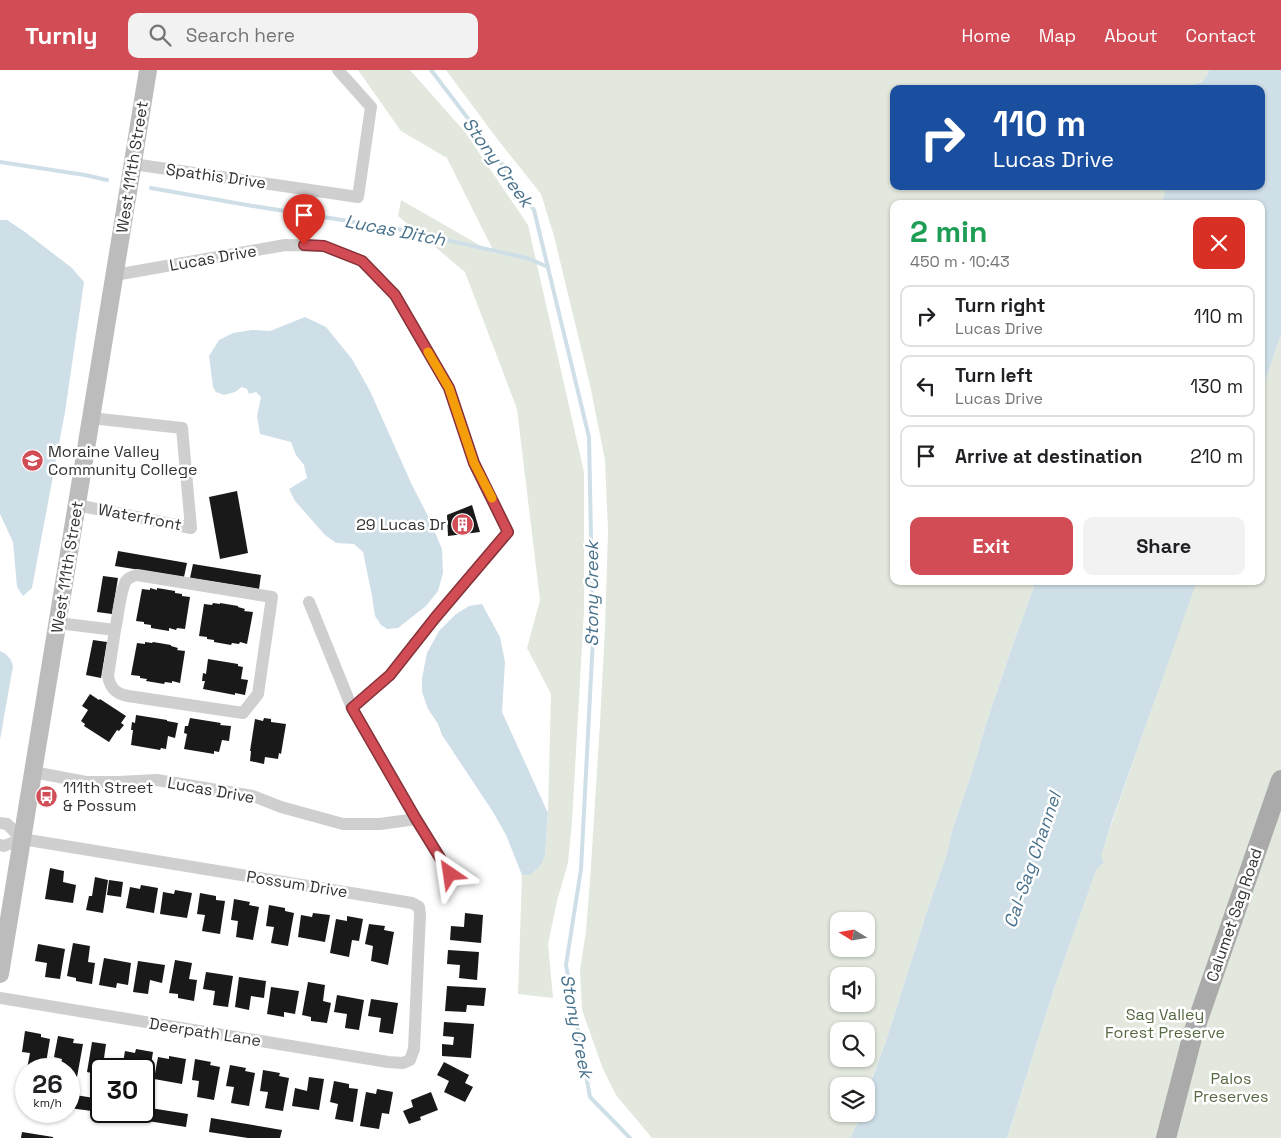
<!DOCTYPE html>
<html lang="en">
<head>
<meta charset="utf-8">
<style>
  body { margin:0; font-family:"Space Grotesk",sans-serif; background:#f2f2f2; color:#202124; height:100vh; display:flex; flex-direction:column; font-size:19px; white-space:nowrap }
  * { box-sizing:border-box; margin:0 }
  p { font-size:16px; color:#757577 }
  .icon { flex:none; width:28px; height:28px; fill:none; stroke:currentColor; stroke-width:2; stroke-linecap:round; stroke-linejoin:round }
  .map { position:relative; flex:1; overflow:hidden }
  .drawer { position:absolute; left:890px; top:130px; width:375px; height:385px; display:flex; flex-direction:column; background:#fff; border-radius:10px; box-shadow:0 1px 4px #0004 }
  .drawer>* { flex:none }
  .top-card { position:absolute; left:890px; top:15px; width:375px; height:105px; border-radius:10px; box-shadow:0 1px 4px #0004; background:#1a4fa0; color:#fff; overflow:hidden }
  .needle { width:32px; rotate:281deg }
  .fabs { position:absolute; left:830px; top:842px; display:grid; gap:10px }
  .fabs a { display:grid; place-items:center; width:45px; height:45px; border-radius:10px; background:#fff; box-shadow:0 1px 4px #0004; font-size:25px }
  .speed { position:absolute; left:15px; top:988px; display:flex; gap:10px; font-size:25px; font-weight:700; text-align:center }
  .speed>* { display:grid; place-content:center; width:65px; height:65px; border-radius:50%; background:#fff; box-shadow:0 1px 4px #0004; line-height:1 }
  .speed small { font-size:12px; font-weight:400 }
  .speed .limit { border:2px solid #111; border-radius:8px; background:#fff; color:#111 }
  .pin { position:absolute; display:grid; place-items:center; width:42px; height:42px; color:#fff; margin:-51px -21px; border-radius:50% 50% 50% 0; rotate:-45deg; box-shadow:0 0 5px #0007 }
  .pin .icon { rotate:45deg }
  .me { position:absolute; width:55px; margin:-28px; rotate:328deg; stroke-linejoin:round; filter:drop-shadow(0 0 4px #0008) }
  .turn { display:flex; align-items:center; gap:18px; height:105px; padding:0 20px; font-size:22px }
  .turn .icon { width:65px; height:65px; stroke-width:2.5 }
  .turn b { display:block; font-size:35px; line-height:42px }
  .round { display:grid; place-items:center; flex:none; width:52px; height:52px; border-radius:10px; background:#f2f2f2 }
  .summary { display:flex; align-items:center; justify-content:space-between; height:85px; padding:0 20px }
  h1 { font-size:30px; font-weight:700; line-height:38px; color:#1e9e55 }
  .button { display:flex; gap:10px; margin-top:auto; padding:10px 20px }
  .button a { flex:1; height:58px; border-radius:10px; background:#d24c56; color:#fff; font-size:20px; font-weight:700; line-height:58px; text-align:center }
  .button a+a { background:#f2f2f2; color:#202124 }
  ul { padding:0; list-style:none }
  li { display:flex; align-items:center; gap:15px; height:62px; margin:0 10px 8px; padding:0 10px; border:2px solid #e0e0e0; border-radius:10px }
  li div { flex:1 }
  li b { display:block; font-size:19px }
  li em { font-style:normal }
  header { display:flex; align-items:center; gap:30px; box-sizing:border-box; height:70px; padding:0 25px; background:#d24c56; color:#fff }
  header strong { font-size:24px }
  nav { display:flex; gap:28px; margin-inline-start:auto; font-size:18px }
  .search { width:350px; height:45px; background:#f2f2f2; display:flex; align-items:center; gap:12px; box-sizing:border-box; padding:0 18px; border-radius:10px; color:#757577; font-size:19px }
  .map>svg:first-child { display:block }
  .green { fill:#e2e8dd; fill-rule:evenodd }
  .water { fill:#cfdfe8 }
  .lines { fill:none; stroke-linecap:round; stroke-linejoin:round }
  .stream { stroke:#cfdfe8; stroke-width:4 }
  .building { fill:#191919 }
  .minor { stroke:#cfcfcf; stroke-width:12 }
  .secondary { stroke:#bcbcbc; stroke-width:18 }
  .primary { stroke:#aaa; stroke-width:20 }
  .route-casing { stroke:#883138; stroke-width:12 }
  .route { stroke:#d24c56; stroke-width:9 }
  .slow { stroke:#f59e0b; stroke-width:9 }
  .labels { text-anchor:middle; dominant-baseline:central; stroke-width:5; stroke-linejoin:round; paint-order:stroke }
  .street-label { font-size:16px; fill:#323232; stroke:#fff }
  .poi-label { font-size:16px; fill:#323232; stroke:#fff; text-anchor:start }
  .park-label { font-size:16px; fill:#566a44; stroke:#fff }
  .water-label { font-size:18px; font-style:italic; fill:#49728c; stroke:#fff }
</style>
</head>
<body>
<header>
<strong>Turnly</strong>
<div class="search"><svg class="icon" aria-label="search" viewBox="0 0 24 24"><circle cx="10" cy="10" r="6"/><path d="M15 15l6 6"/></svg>Search here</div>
<nav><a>Home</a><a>Map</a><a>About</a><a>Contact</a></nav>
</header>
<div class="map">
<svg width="1281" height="1068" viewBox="0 0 1281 1068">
  <rect width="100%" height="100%" fill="#fff"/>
  <g class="green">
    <polygon points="358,0 410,0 465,62 528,155 584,402 584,541 572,751 568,793 557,831 548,874 553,928 518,924 522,805 530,804 541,795 545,786 548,743 551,624 527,578 540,530 517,339 465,202 398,146 401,130 495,184 447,88 401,61"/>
    <path d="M 446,0 L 1209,0 L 1206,9 L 1188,17 L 1188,19 L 894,19 L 894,116 L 1167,116 L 1161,134 L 894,134 L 894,511 L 1036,511 L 1013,574 L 986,654 L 971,705 L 952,760 L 948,780 L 927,841 L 887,968 L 872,1008 L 866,1028 L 866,1016 L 839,1016 L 839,1044 L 862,1044 L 850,1068 L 652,1068 L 616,1025 L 603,999 L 582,940 L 580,900 L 586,861 L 590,811 L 600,653 L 605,558 L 608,461 L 605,390 L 590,315 L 567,220 L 554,166 L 541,124 L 498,70 ZM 839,851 L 866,851 L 866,879 L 839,879 ZM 839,906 L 866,906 L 866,934 L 839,934 ZM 839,961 L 866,961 L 866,989 L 839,989 Z"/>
    <polygon points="1281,265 1281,1068 1007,1068 1054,919 1196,511 1261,511 1261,323"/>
  </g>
  <g class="water">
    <path d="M 1209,0 L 1281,0 L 1281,265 L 1261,323 L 1261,134 L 1161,134 L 1167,116 L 1261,116 L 1261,19 L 1188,19 L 1188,17 C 1201,9 1203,17 1209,0 Z"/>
    <polygon points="0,150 7,150 25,162 72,198 84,212 65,342 32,518 23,526 17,517 13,472 0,444"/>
    <polygon points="305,247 326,257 352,289 370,321 412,415 429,448 442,479 443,503 438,521 426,536 398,558 387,559 381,555 375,546 372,526 363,482 354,474 336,473 325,465 295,431 289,419 307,408 304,395 296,385 291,372 260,364 257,346 261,327 256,322 249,324 247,319 242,317 235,322 224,325 216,322 213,317 209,286 219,270 233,263 252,260 270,261"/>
    <polygon points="1036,511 1197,511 1112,751 1101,786 1104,792 1096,800 1054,919 1007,1068 850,1068 862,1044 866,1044 866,1028 872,1009 887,968 927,841 948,780 952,760 971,705 986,654 1013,574"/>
    <polygon points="482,534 500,567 505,592 502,642 548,743 545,786 541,795 530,805 522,805 506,765 493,742 442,665 438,654 428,639 422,622 422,608 427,583 439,561 456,544 469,536"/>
    <path d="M 0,581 C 7,584 11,588 13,596 L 0,670 Z"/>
  </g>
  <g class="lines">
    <g class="stream">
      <polyline points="431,0 486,72 534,140 589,367 593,568 581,799 566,895 590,1027 630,1068"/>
      <polyline points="0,92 85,105 107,110"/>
      <polyline points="151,118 247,135 393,158 527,188 548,197"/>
    </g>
  </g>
  <g class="building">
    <polygon points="237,421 248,483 220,489 209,427"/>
    <polygon points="472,435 480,462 448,466 447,445"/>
    <polygon points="118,481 187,493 184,507 115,496"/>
    <polygon points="193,494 261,505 259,519 190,508"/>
    <polygon points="103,506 118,508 112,544 97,542"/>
    <polygon points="150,518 157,520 157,518 175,521 175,523 182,524 182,526 190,527 185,559 177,558 176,560 169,558 169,561 151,558 151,555 144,554 144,552 136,551 142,519 150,520"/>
    <polygon points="213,533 220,534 220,533 238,536 238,537 245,539 244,541 253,542 247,574 240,572 239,574 232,573 231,575 214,572 214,570 207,569 207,567 199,566 204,534 212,535"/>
    <polygon points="93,570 107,572 101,608 86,605"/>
    <polygon points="145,572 152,573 153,572 171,575 171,576 178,578 177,580 185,581 180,613 172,611 172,613 165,612 164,614 146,611 147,609 140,608 140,606 131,605 137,573 145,574"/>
    <polygon points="208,589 238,594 238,596 243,597 241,609 248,610 245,625 235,623 235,625 203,619 205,611 202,611 203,603 206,604"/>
    <polygon points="90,624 99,630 100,629 126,646 121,653 124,655 119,661 117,660 109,672 84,656 85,654 81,651 88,640 82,636"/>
    <polygon points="136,645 167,650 167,651 178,653 175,668 168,666 166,679 161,678 160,680 131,675 133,660 131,660 132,652 135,653"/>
    <polygon points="190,648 221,653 220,655 231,656 229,671 222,670 219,682 214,681 214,684 184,679 187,664 184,663 185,656 188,656"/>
    <polygon points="264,648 271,649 271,652 286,654 281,684 279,683 278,689 265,687 264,694 250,691 251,681 250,681 255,649 263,651"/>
    <polygon points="50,798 64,801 63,812 76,815 73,833 45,829"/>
    <polygon points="95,807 108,810 103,843 86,840 89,826 92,826"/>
    <polygon points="109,810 123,812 121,827 107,825"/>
    <polygon points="141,815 158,818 154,843 126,838 130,817 140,819"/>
    <polygon points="175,820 192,823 187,848 160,844 163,822 174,824"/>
    <polygon points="200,823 216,826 216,830 225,831 220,864 202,861 205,845 197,844"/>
    <polygon points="234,829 250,832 249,835 259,837 253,870 236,867 238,851 231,850"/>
    <polygon points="269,835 285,838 285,841 294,843 288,876 271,873 274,857 266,856"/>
    <polygon points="313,843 330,845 325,872 298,867 301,845 312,847"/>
    <polygon points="465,843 483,845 481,873 450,870 451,856 464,857"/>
    <polygon points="347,846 363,849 359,871 352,870 349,887 330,883 336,849 347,851"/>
    <polygon points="369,854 385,856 384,860 394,862 388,895 371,891 373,876 365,874"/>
    <polygon points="73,873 90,876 88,892 95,893 92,914 76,911 76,908 67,906"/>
    <polygon points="38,874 65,879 60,909 45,907 47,893 35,891"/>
    <polygon points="448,880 479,882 477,910 459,908 460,895 447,894"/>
    <polygon points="104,888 131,893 128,915 117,913 116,918 99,915"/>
    <polygon points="175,890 192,893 189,909 197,910 194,931 178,928 178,924 169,923"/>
    <polygon points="138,891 165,895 162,913 150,910 148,924 133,922"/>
    <polygon points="206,902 233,906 228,937 213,935 215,921 203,919"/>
    <polygon points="239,907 266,911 264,928 251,926 249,940 235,937"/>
    <polygon points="308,912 325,915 323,931 331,933 327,953 311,951 311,947 302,945"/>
    <polygon points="447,916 486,918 484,936 467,935 466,942 445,941"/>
    <polygon points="271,917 299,921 295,944 284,942 284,947 267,944"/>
    <polygon points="337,925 364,930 359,960 345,958 347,944 334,942"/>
    <polygon points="371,929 398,933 393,964 379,962 381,948 368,946"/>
    <polygon points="444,952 474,954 471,988 442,986 442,974 453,975 454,967 443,966"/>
    <polygon points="25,961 41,964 41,967 50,969 45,999 27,999 30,983 22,982"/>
    <polygon points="58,966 74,969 73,973 83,974 77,1007 69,1006 69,999 60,999 62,989 54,987"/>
    <polygon points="92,972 106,974 104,988 117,990 115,999 101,999 101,1005 87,1002"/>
    <polygon points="136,979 153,982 149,1007 144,1006 144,999 122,999 125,981 135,983"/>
    <polygon points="169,986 186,989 182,1014 154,1009 158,987 169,989"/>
    <polygon points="195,989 211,992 210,995 220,997 214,1030 197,1027 199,1011 192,1010"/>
    <polygon points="444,992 469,1005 465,1013 473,1017 465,1032 444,1022 449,1011 437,1005"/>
    <polygon points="230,995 246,998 245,1001 255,1003 249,1036 231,1033 234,1017 226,1016"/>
    <polygon points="263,1000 280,1003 279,1006 289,1008 283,1041 265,1038 268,1022 260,1021"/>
    <polygon points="309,1007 324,1009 319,1040 292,1036 295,1018 307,1021"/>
    <polygon points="334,1011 349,1014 349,1018 358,1019 353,1052 335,1049 338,1034 330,1032"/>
    <polygon points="24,1017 26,1017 26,1031 22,1030"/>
    <polygon points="377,1019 393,1022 389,1044 382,1043 379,1059 360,1056 366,1022 376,1024"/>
    <polygon points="431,1022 438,1040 420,1047 421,1050 409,1054 403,1041 413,1037 411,1030"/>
    <polygon points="69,1024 94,1028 92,1041 69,1038"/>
    <polygon points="144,1037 188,1044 186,1057 116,1046 116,1041 144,1041"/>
    <polygon points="211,1048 282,1060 280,1068 248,1068 209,1062"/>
    <polygon points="22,1062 53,1067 53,1068 21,1068"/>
  </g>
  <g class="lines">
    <g class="minor">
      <polyline points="133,94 358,127 371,37 338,0"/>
      <polyline points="115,205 285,175 324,176 362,191 395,225 449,318 474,393 508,462 435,548 390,605 352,638"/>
      <polyline points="77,435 191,458 182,358 91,348"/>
      <polyline points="309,532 352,638 416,749 450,804"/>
      <path d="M 58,553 L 115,560 L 108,606 C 110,618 116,624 128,626 L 243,643 L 258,624 L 272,527 L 137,505 C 133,506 129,507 126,511 C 120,521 118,548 115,560"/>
      <polyline points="33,702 86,712 118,712 157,710 253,726 281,737 343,754 380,754 416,749"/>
      <polyline points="0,753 7,754 22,769"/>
      <polyline points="0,775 4,776 22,769"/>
      <polyline points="0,928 388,992 403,993 410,990 414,979 420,844 419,837 412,833 22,769"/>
    </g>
    <polyline class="secondary" points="0,904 148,0"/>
    <polyline class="primary" points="1166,1068 1193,964 1281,710"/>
  </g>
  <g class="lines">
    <defs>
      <polyline id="route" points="304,175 324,176 362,191 395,225 449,318 474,393 508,462 435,548 390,605 352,638 416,749 450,804"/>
    </defs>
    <use href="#route" class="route-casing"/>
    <use href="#route" class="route"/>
    <polyline class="slow" points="428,282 449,318 474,393 492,428"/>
  </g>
  <defs>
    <symbol id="university-disc" viewBox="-11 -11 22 22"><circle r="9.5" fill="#d24c56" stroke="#fff"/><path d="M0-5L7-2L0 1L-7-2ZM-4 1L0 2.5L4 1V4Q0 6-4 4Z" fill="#fff"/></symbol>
    <symbol id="building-disc" viewBox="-11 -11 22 22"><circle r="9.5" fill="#d24c56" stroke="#fff"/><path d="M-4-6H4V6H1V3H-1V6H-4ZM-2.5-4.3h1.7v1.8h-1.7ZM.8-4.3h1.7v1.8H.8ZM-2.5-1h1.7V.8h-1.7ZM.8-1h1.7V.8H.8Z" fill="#fff"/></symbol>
    <symbol id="bus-disc" viewBox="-11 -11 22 22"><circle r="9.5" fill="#d24c56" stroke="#fff"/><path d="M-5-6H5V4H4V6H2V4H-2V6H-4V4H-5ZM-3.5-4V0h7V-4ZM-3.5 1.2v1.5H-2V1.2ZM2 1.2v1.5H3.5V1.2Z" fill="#fff"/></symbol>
  </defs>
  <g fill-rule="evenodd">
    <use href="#university-disc" x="20" y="378" width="25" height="25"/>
    <use href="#building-disc" x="450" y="442" width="25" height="25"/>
    <use href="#bus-disc" x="34" y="714" width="25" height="25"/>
  </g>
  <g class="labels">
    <g class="street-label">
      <text transform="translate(132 97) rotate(-81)">West 111th Street</text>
      <text transform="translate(216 106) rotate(8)">Spathis Drive</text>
      <text transform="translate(213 188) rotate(-10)">Lucas Drive</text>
      <text transform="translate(140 447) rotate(11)">Waterfront</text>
      <text transform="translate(67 497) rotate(-81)">West 111th Street</text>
      <text transform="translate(211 720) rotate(10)">Lucas Drive</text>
      <text transform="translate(297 814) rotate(9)">Possum Drive</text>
      <text transform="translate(1234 845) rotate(-71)">Calumet Sag Road</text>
      <text transform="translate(205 962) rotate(9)">Deerpath Lane</text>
    </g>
    <g class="poi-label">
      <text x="48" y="381">Moraine Valley<tspan x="48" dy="18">Community College</tspan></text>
      <text x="446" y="454" text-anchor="end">29 Lucas Dr</text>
      <text x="63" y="717">111th Street<tspan x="63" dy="18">&amp; Possum</tspan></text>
    </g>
    <g class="park-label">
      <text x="1165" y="944">Sag Valley<tspan x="1165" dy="18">Forest Preserve</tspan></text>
      <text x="1231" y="1008">Palos<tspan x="1231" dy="18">Preserves</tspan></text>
    </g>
    <g class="water-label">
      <text transform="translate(498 92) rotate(54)">Stony Creek</text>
      <text transform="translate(395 160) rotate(11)">Lucas Ditch</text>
      <text transform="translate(591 524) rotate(-90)">Stony Creek</text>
      <text transform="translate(1032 790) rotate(-71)">Cal-Sag Channel</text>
      <text transform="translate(577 956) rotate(79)">Stony Creek</text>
    </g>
  </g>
</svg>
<div class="fabs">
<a><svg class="needle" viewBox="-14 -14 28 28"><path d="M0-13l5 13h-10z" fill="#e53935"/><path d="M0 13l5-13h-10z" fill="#757577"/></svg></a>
<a><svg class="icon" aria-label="sound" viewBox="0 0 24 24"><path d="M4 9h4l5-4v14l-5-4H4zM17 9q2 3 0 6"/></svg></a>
<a><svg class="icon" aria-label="search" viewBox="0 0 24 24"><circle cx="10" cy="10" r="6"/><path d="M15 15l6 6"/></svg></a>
<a><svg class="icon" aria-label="layers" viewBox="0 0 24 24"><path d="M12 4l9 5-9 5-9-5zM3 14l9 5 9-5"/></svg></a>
</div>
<div class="speed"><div>26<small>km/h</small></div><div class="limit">30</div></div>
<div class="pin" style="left:304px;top:175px;background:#d93025"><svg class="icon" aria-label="arrive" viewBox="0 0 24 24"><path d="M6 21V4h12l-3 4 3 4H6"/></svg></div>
<svg class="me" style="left:450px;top:804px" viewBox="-20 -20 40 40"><path d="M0-17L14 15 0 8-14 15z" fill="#d24c56" stroke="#fff" stroke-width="4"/></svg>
<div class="top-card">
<div class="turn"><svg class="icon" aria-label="right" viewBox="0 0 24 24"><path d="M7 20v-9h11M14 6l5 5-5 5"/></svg><div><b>110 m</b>Lucas Drive</div></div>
</div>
<section class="drawer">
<div class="summary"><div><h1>2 min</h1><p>450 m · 10:43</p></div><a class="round" style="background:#d93025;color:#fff"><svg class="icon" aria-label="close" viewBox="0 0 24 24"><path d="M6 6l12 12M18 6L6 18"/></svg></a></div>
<ul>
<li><svg class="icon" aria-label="right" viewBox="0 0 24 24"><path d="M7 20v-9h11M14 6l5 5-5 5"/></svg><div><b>Turn right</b><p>Lucas Drive</p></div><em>110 m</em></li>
<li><svg class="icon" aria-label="left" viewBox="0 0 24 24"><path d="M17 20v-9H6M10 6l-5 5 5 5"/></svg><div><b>Turn left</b><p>Lucas Drive</p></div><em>130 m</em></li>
<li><svg class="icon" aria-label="arrive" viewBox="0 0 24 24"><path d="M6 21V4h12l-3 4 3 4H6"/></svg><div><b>Arrive at destination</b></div><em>210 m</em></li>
</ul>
<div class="button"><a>Exit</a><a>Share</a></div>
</section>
</div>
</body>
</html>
